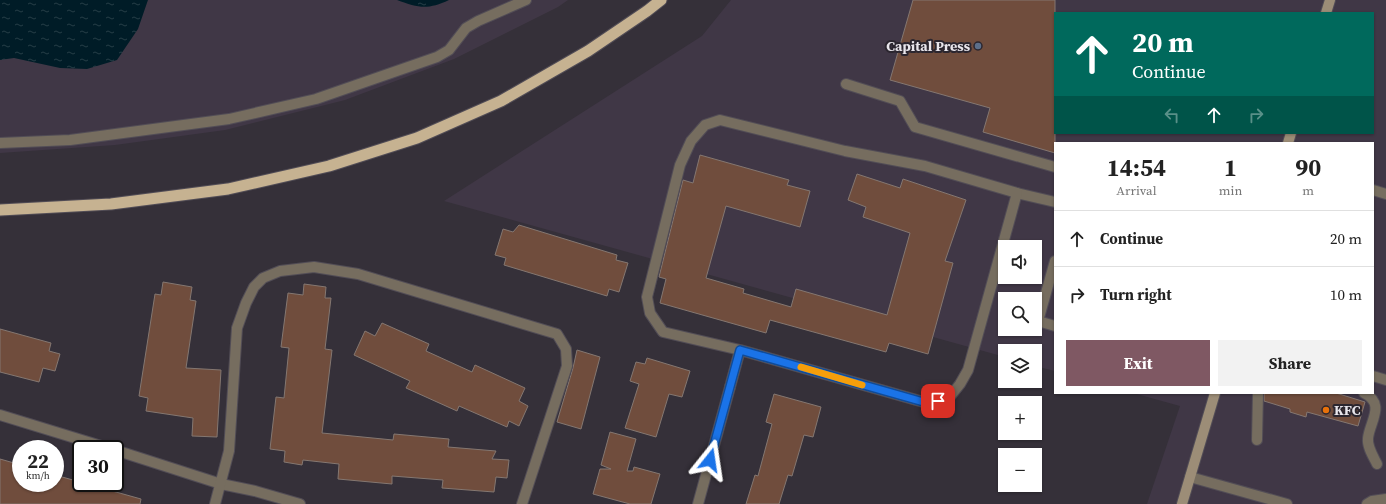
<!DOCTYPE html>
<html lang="en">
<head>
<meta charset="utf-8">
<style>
  body { margin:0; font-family:"Source Serif 4",serif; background:#f2f2f2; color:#222; height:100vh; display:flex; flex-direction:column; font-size:15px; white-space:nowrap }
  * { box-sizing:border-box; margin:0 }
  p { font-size:13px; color:#767676 }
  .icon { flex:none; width:22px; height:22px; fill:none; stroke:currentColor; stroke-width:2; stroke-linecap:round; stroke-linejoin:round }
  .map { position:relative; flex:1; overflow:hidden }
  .side { position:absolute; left:1054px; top:142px; width:320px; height:252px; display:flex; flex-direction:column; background:#fff; border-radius:0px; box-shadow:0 1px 3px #0004 }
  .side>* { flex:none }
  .hud { position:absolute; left:1054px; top:12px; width:320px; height:122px; border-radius:0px; box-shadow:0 1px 3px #0004; background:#00695c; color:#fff; overflow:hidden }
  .tools { position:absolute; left:998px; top:240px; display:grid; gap:8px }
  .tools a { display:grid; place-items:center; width:44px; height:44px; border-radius:0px; background:#fff; box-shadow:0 1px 3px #0004; font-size:20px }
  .speed { position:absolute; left:12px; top:440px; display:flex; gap:8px; font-size:20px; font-weight:700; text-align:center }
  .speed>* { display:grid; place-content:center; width:52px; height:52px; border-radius:50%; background:#fff; box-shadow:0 1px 3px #0004; line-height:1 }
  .speed small { font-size:10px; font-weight:400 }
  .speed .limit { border:2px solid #111; border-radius:6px; background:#fff; color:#111 }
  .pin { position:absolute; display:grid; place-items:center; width:34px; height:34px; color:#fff; margin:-17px; border-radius:8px; box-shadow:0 2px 6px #0006 }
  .me { position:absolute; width:44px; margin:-22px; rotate:15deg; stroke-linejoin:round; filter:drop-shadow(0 0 3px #0008) }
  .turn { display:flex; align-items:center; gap:14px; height:84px; padding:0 12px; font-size:18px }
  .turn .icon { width:52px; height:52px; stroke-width:2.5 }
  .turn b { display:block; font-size:28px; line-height:34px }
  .lanes { display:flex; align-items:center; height:38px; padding:0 12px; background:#0003; justify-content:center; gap:20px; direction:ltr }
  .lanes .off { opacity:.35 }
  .eta { display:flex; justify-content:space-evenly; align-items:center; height:68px; text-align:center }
  .eta b { font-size:24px; font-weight:700; line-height:28px }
  .cta { display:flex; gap:8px; margin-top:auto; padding:8px 12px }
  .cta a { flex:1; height:46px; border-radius:0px; background:#7f5863; color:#fff; font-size:16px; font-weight:700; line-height:46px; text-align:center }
  .cta a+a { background:#f2f2f2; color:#222 }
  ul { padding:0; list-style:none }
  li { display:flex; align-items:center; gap:12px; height:56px; padding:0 12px; border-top:1px solid #e0e0e0 }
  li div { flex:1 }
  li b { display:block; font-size:15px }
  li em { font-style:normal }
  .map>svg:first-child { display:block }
  .built { fill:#403746; fill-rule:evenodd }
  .water { fill:url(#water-ripples) }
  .building { fill:#704d3d; stroke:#847771 }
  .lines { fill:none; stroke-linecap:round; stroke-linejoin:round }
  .service-casing { stroke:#524d56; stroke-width:12 }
  .minor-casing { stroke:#524d56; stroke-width:12 }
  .secondary-casing { stroke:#524d56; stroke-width:12 }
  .trunk-casing { stroke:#524d56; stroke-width:13 }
  .service { stroke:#766d5f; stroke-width:10 }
  .minor { stroke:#766d5f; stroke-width:10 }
  .secondary { stroke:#9c8d77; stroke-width:10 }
  .trunk { stroke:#c6b291; stroke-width:11 }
  .route-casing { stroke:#114b97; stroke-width:10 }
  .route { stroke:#1a73e8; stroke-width:7 }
  .slow { stroke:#f59e0b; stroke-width:7 }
  .service-dot { fill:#5c6f8a; stroke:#2b262f; stroke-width:1.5 }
  .food-dot { fill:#e8710a; stroke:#2b262f; stroke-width:1.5 }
  .labels { text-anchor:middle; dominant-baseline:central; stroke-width:4; stroke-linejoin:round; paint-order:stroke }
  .poi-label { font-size:14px; font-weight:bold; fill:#e9e6ec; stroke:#2b262f; text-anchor:end }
</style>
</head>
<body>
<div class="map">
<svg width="1386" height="504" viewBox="0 0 1386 504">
  <defs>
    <pattern id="water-ripples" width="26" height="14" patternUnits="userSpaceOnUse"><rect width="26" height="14" fill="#001c27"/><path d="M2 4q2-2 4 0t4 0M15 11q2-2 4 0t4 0" fill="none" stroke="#253d46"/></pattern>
  </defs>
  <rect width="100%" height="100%" fill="#353039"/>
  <g class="built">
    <polygon points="0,0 568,0 558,7 454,59 345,100 225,130 115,145 0,153"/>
    <path d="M 731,0 L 1386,0 L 1386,504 L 1147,504 L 1180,406 L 1133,393 L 1373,393 L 1373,143 L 1055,143 L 1055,371 L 1035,366 L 1035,351 L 1005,351 L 1005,357 L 444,201 L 702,36 ZM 1055,13 L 1373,13 L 1373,133 L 1055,133 ZM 1005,247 L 1035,247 L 1035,277 L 1005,277 ZM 1005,299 L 1035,299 L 1035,329 L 1005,329 Z"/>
  </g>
  <g class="water">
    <polygon points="0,0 148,0 138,29 117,60 87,69 60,68 14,58 0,60"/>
    <path d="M 397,0 L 449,0 C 428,10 418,8 397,0 Z"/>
  </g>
  <g class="building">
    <polygon points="913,0 1055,0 1055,153 983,132 990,108 890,80"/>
    <polygon points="700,155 789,180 787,185 810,191 800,227 726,206 706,278 744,289 743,293 791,307 796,289 887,315 910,233 863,217 866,207 848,200 857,174 900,188 903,179 966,200 945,261 953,263 928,354 889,343 886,352 770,320 766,333 660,303 666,279 659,277 683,180 693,183"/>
    <polygon points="519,225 617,255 616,260 628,263 619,292 609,289 607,296 504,265 506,258 495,255 503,229 513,232"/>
    <polygon points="163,282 192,287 190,300 196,301 186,368 221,370 217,437 192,436 193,418 146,411 148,398 139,396 155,294 161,295"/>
    <polygon points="304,284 326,287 325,298 331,298 325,349 332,350 322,433 393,440 394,434 449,439 448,447 496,451 492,459 509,460 507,478 496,477 494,492 442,488 443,480 392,476 392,484 338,479 339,464 303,460 302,465 284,462 285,451 270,449 276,397 284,398 289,348 281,347 288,293 303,295"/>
    <polygon points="382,323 429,344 426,351 472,372 475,365 525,388 519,401 528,406 519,426 509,421 507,427 459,406 457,411 406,388 410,381 354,355 365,331 375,336"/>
    <polygon points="0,329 51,343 49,351 60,354 55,371 43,368 39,382 0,372"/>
    <polygon points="577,350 600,357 581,429 557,422 573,368"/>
    <polygon points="647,358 690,371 682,397 669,394 656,437 625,428 639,384 630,381 636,362 645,364"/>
    <polygon points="1264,393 1336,393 1365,402 1358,426 1307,412 1306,417 1290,412 1290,409 1264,401"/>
    <polygon points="774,394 821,407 813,437 804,435 792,476 788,475 779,504 746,504 755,475 758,476 772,424 766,422"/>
    <polygon points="610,432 636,439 627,471 633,471 634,467 660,474 651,504 630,504 593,494 600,469 611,469 601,465"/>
    <polygon points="0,459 21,465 21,483 55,483 55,475 141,499 140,504 0,504"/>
  </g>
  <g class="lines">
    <defs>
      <g id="service">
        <polyline points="846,84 900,101 915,127 1055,167"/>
        <polyline points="0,143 70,140 229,119 316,99 437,57 449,50 466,28 478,21 526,0"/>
        <polyline points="1373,190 1386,194"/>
        <polyline points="1017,193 1055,202"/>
        <polyline points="1055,261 1038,321 1055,326"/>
        <polyline points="1373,376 1386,380"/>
        <polyline points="730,387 740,350 927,403 948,399 960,384 968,370 1017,193 925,166 845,151 720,120 705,125 691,141 680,165 647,297 650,313 663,332 740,350"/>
        <path d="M 1364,393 C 1386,404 1370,421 1368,438 C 1367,447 1373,456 1377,464"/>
        <polyline points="0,415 111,449"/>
        <polyline points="1257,440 1258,393"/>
        <polyline points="115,450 221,484 255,491 300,504"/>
        <polyline points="1190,477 1287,504"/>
        <polyline points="215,504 229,451 237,328 246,303 254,287 263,278 280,271 314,267 358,274 557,334 566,349 567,366 522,504"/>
        <polyline points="1367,504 1372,501 1386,499"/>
      </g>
      <polyline id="minor" points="698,504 730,387"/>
      <g id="secondary">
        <polyline points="1326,13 1330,0"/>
        <polyline points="1288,143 1291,133"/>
        <polyline points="1182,504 1215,393"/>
      </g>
      <polyline id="trunk" points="0,210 111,204 228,189 329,166 417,138 501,101 588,51 647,11 661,0"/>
    </defs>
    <use href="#service" class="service-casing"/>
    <use href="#minor" class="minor-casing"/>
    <use href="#secondary" class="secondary-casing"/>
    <use href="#trunk" class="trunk-casing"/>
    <use href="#service" class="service"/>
    <use href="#minor" class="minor"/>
    <use href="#secondary" class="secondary"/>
    <use href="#trunk" class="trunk"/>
  </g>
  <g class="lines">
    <defs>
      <polyline id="route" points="710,460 740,350 927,403 938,401"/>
    </defs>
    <use href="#route" class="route-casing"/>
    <use href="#route" class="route"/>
    <polyline class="slow" points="801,367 862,385"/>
  </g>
  <circle class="service-dot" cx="978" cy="46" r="4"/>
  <circle class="food-dot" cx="1326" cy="410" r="4"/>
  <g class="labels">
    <g class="poi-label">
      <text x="970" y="46">Capital Press</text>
      <text x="1334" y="410" text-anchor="start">KFC</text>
    </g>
  </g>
</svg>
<div class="tools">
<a><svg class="icon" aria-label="sound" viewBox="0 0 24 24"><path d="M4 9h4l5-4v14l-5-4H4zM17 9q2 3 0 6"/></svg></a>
<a><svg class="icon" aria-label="search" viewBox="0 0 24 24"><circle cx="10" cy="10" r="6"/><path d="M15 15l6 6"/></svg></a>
<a><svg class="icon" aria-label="layers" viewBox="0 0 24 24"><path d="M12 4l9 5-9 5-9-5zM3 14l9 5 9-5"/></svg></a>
<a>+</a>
<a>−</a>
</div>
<div class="speed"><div>22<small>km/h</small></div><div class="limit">30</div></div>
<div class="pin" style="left:938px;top:401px;background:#d93025"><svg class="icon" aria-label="arrive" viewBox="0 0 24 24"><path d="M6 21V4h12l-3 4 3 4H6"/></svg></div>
<svg class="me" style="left:710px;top:460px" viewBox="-20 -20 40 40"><path d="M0-17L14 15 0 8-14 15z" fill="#1a73e8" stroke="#fff" stroke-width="4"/></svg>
<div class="hud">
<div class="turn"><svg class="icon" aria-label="ahead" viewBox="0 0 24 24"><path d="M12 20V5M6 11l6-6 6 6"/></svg><div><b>20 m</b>Continue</div></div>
<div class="lanes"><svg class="icon off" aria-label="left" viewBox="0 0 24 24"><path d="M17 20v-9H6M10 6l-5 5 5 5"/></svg><svg class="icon" aria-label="ahead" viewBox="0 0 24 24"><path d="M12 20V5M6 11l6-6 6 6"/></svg><svg class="icon off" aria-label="right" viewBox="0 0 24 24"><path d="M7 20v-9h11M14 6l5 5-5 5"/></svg></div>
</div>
<section class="side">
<div class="eta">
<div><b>14:54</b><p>Arrival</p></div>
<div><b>1</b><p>min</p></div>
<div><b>90</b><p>m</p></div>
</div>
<ul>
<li><svg class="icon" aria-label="ahead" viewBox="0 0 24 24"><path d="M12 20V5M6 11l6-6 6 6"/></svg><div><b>Continue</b></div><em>20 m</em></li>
<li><svg class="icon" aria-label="right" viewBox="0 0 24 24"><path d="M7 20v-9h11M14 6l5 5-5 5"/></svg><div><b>Turn right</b></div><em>10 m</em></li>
</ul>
<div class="cta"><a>Exit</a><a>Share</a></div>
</section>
</div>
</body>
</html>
